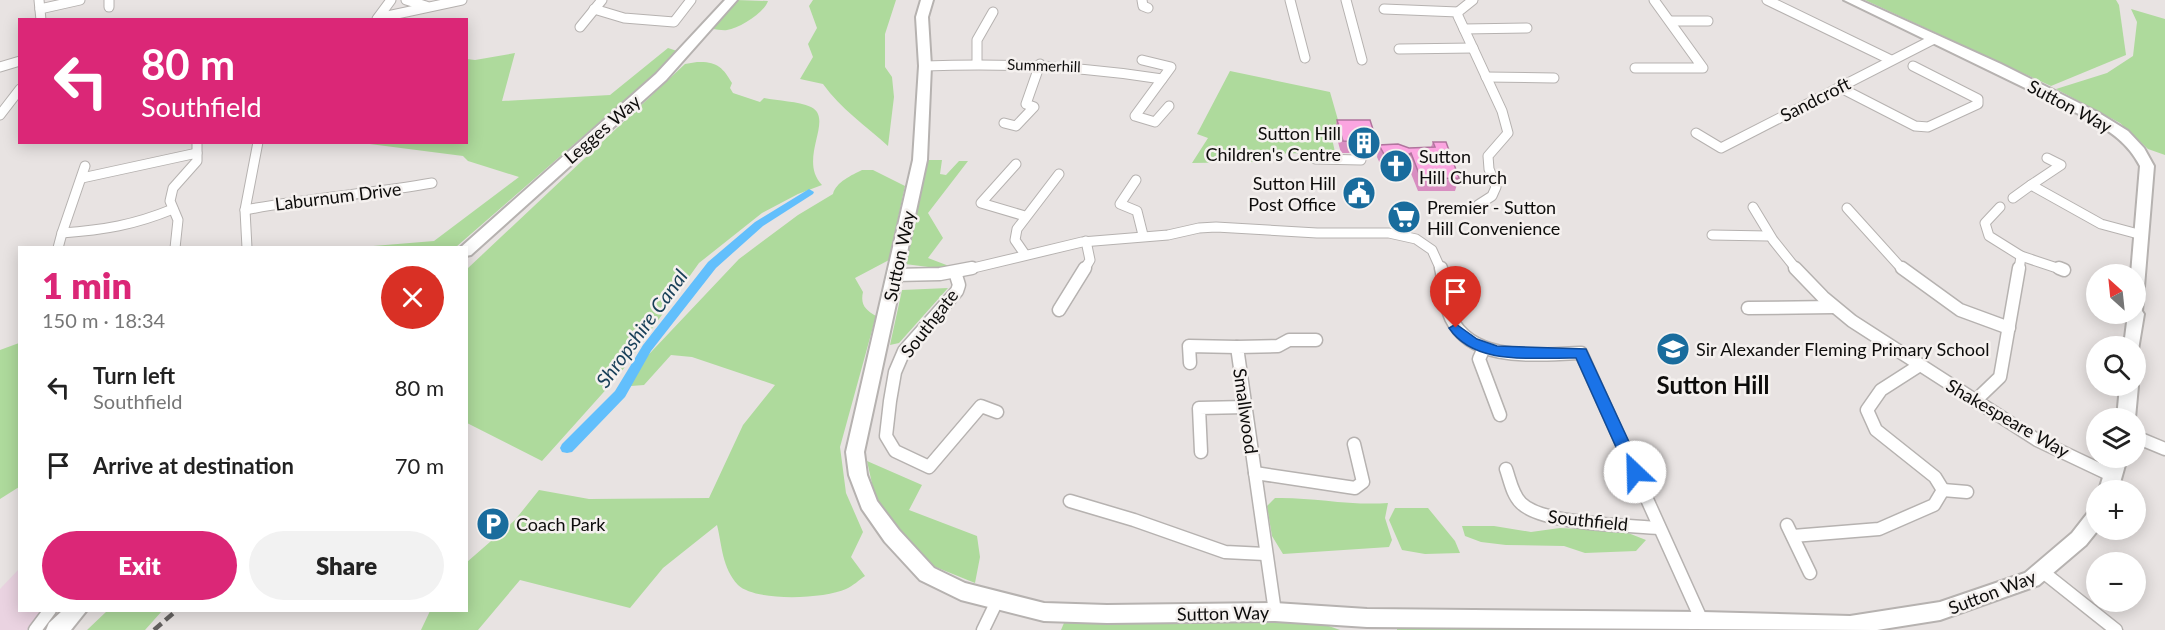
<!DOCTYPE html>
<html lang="en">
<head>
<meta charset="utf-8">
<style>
  body { margin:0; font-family:Lato,sans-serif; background:#f2f2f2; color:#222; height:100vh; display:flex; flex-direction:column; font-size:22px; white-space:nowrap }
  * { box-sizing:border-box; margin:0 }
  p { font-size:20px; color:#767676 }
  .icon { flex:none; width:33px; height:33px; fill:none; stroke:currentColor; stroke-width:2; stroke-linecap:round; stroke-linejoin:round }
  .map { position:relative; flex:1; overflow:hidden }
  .panel { position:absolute; left:18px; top:246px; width:450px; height:366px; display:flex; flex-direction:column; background:#fff; border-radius:0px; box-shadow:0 3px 15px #0003 }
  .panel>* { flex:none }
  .hud { position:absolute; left:18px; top:18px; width:450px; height:126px; border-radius:0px; box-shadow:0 3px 15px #0003; background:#db2777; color:#fff; overflow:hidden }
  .needle { width:39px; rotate:333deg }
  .buttons { position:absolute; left:2086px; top:264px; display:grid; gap:12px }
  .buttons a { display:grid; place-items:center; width:60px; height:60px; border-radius:50%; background:#fff; box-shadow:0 3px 15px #0003; font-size:30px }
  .pin { position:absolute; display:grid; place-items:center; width:51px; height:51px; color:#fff; margin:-62px -26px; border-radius:50% 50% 50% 0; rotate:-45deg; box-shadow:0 0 6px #0007 }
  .pin .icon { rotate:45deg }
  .me { position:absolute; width:66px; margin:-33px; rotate:336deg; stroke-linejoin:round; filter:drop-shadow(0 0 4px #0008) }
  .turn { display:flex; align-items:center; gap:21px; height:126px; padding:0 24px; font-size:27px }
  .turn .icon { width:78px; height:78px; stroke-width:2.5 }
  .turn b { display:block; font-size:42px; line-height:51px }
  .round { display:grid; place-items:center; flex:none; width:63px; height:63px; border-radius:32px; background:#f2f2f2 }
  .overview { display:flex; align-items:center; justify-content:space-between; height:102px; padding:0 24px }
  h1 { font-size:36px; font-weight:800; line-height:45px; color:#db2777 }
  .action { display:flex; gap:12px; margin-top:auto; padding:12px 24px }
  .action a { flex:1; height:69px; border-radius:36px; background:#db2777; color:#fff; font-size:24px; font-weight:800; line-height:69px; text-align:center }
  .action a+a { background:#f2f2f2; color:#222 }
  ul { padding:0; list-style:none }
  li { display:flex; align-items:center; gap:18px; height:78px; padding:0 24px }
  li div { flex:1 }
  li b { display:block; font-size:22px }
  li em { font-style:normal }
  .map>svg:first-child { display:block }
  .commercial { fill:#ead3e1 }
  .green { fill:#aeda9c }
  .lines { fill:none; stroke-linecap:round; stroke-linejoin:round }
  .canal { fill:#62bffc; fill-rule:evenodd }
  .street-far1-casing { stroke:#b6b2b0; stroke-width:11 }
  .street-casing { stroke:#b6b2b0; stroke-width:15 }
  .secondary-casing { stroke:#b6b2b0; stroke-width:4 }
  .street-far1 { stroke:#fff; stroke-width:9 }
  .street { stroke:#fff; stroke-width:12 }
  .secondary { fill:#fff; fill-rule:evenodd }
  .rail { stroke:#63605f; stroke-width:4.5; stroke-dasharray:10 5; stroke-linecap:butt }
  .wall { fill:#d88ec1 }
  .shaded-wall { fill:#b0749d }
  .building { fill:#fba5e0; stroke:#b0749d; stroke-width:1.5 }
  .route { fill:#1a73e8; stroke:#114b97; stroke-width:1.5 }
  .labels { text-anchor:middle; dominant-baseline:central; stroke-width:5; stroke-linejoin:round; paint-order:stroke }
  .far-street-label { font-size:15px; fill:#0d0c0b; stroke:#f5f1ef }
  .street-label { font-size:18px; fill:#0d0c0b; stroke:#f5f1ef }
  .poi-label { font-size:18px; fill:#0d0c0b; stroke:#f5f1ef; text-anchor:start }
  .water-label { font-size:20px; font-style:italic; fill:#183f58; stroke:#f5f1ef }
  .district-label { font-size:24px; font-weight:bold; fill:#0d0c0b; stroke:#f5f1ef }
</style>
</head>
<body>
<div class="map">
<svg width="2165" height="630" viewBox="0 0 2165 630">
  <rect width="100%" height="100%" fill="#e8e3e2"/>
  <polygon class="commercial" points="19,569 20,610 42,611 27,630 0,630 0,589"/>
  <g class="green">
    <path d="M 736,0 L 768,1 C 764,13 740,28 727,30 C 723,31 717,29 712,29 Z"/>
    <path d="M 813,0 L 896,0 L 885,34 L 885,67 L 892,77 L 894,97 L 888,146 C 866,126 840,108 823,84 L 800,79 L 813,57 L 808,44 L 817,28 L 809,6 Z"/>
    <polygon points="1865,0 2116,0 2119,5 2126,55 2051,86"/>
    <polygon points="2131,9 2165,19 2165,155 2148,149 2120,123 2056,89 2107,73 2133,56 2137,22"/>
    <polygon points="668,48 680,52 456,247 349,248 434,241 519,177 468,161 463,156 362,143 466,142 467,59 475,60 515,53 502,101 610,95"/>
    <path d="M 697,62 C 716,61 723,67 732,83 L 730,88 L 733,93 L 760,102 L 764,98 C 778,101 798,101 811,107 C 835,119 797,159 822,185 L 798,194 L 762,213 L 699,263 L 619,375 L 542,461 L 467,423 L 467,269 L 685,64 Z"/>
    <polygon points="1230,71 1330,92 1340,127 1331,127 1330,130 1335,152 1273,154 1252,162 1192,163 1208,138 1197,134"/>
    <polygon points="927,160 942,160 940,174 946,175 959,161 968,161 928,213 943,238 928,258 949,266 944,269 905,264 908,235"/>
    <path d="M 862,170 L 873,170 L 905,186 L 889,260 L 855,278 L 863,292 C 860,305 866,310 876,316 L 840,447 L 846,493 L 863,532 L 851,557 L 865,576 C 859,580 853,586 846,589 C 824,599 756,602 738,585 C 722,568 722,545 717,525 L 663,568 L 630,608 L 520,580 L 478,630 L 421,630 L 430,611 L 466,610 L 467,562 L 515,520 L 539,490 L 589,499 L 709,498 L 743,425 L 775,385 L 692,357 L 671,355 L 644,385 L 618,387 L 739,259 L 798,215 L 833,194 C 836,182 852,175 862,170 Z"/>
    <polygon points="948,288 899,343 890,345 902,290"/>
    <polygon points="19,343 19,487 0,499 0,350"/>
    <polygon points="867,461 922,485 909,510 977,536 980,557 975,583 933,566 898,530 875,497"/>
    <path d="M 1275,498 C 1313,497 1350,506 1388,503 L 1385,518 L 1392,540 L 1389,547 L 1283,554 L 1272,536 L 1267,506 Z"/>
    <polygon points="1395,508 1428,508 1455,541 1460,553 1425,554 1402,550 1389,520"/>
    <polygon points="1462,526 1494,526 1531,532 1560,528 1623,531 1646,540 1636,551 1585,553 1564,546 1506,545 1481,542 1465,536"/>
    <polygon points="107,611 107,610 162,611 145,630 87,630"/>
    <polygon points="1291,621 1323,624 1340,630 1061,630 1064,623"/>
    <polygon points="1427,625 1543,630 1397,630 1397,627"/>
  </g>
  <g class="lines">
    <polygon class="canal" points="809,189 814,192 813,194 763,226 716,268 651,351 625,397 572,452 567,453 562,452 560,448 562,444 615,391 643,345 708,262 755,222"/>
    <defs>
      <g id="street-far1">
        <polyline points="39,0 41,20"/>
        <polyline points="109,0 109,7"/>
        <polyline points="406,0 426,6"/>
        <polyline points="1142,0 1143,6 1148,8"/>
        <polyline points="1290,0 1305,58"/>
        <polyline points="1346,0 1362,60"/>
        <polyline points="1473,0 1458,12 1458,16 1502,111 1508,133 1488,156 1489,169 1496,187 1492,196 1478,205"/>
        <polyline points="1767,0 1891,60"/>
        <polyline points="40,9 80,0"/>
        <polyline points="594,9 624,18 674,22 691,0"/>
        <polyline points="1384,9 1458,12"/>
        <polyline points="378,18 462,0"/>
        <polyline points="377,19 391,0"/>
        <polyline points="1670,21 1708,21"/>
        <polyline points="580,27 602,0"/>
        <polyline points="1464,29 1527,28"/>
        <polyline points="1399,49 1473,48"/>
        <polyline points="1142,60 1171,67 1135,116 1155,122 1169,106"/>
        <polyline points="977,64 977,40 993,12"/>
        <path d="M 925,66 C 1005,63 1083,66 1162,79"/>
        <polyline points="0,67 20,61"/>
        <polyline points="1635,68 1703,68 1654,0"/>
        <polyline points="1486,77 1554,78"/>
        <polyline points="1839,87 1915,126 1928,127 1978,104 1978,99 1913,66"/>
        <polyline points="0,115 20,89"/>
        <polyline points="1004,123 1016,126 1034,107 1026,104 1040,64"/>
        <polyline points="1696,133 1721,148 1934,39"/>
        <polyline points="2047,158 2061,165 2031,185 2101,224 2142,235"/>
        <polyline points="1315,159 1361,160"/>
        <polyline points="1016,164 981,203 1025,216"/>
        <path d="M 85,166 L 62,233 C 104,230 134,225 173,209"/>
        <polyline points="82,178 197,153"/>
        <polyline points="1136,180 1120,204 1137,211 1143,235"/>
        <polyline points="2013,198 2031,185"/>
        <polyline points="1753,207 1773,240 1797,270"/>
        <polyline points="2000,207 1985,223 1989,236 2021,256 2019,270"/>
        <polyline points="1847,208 1903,270"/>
        <path d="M 245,210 C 307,198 370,194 432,183"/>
        <polyline points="1712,235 1768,236"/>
        <polyline points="58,248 62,233"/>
        <polyline points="175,248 178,220 170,201 173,188 197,161 197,142"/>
        <polyline points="247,248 245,210 258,142"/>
        <polyline points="1024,253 1015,240 1017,229 1059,174"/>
        <polyline points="2021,256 2063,270"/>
        <polyline points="965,270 1082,242 1168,235 1199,228 1216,227 1317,233 1389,233 1416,239 1432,250 1441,270"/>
        <polyline points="1084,270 1090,260 1086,241"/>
      </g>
      <g id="street">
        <path d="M 1441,268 C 1445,284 1444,303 1451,318 C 1473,364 1539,354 1581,353 L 1702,621"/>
        <polyline points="1795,268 1823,297 1852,321 2037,440 2113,476"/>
        <polyline points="1902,268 1960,310 2009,328"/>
        <polyline points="2059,268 2064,270"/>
        <polyline points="955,272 959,285 957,291 904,351 895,372 890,401 886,436 895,451 929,467 981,406 997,412"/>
        <polyline points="895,275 940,274 972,268"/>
        <polyline points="1748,308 1834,307"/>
        <polyline points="1059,310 1085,268"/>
        <polyline points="1484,348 1479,359 1500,415"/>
        <polyline points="1190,363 1189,346 1237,347"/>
        <polyline points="1975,401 2000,377 2019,268"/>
        <polyline points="2136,437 2165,449"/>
        <polyline points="1201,452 1199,408 1246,407"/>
        <path d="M 1506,469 C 1510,480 1512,494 1521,503 C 1543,525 1628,525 1659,528"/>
        <polyline points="1255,473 1355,488 1363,482 1354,444"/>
        <polyline points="1943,490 1967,492"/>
        <polyline points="1070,501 1134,520 1225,552 1265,554"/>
        <polyline points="1787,525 1810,573"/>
        <polyline points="1793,536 1879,529 1934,505 1943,490 1935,477 1876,430 1867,410 1881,390 1920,365"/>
        <polyline points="2043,572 2116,630"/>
        <polyline points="1275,612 1237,347 1278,346 1289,340 1316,340"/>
        <polyline points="35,630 50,610"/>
        <polyline points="983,630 997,601"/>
      </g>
      <g id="secondary">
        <polygon points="725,0 737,0 666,80 471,255 466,256 466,248 461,247 656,74"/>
        <polygon points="921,0 933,0 928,17 931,66 927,160 864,452 867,475 877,501 899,530 934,568 965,583 1044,603 1107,605 1275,603 1367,609 1702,612 1850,616 1940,602 2025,573 2072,533 2090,510 2097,508 2098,530 2086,545 2039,585 1940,620 1877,630 1367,627 1275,621 1107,623 1044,621 961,600 920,580 885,542 862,509 849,475 846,452 913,160 919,66 916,17"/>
        <path d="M 1844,0 L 1860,0 L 2001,64 L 2099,113 L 2128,131 L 2144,148 L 2154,166 L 2142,311 L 2144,314 L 2138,350 L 2136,351 L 2136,346 L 2124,346 L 2128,314 L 2136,314 L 2136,274 L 2131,274 L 2140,166 C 2128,143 2111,132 2089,119 Z"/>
        <polygon points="2136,383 2138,386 2135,418 2117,418 2120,386 2136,386"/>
        <polygon points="2109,458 2127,458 2118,490 2099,490"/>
        <polygon points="63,610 87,610 71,630 46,630 49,623"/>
      </g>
    </defs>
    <use href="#street-far1" class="street-far1-casing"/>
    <use href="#street" class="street-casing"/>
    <use href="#secondary" class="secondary-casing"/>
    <use href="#street-far1" class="street-far1"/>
    <use href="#street" class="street"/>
    <use href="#secondary" class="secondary"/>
    <polyline class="rail" points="154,630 177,610"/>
  </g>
  <g class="wall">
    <polygon points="1337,120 1377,142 1375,153 1341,153 1335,131"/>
    <polygon points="1433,142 1459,178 1455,191 1418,191 1408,166 1393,175 1380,172 1381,166 1377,157 1379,145 1409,148 1431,147"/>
  </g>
  <polygon class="shaded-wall" points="1411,153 1408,166 1393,175 1395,162"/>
  <g class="building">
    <polygon points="1337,120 1370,120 1377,142 1343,141"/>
    <polygon points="1433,142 1446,142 1459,178 1421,179 1411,153 1395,162 1382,159 1385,156 1379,145 1398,144 1409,148 1435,147"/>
  </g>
  <path class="route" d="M 1456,324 L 1477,339 L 1497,346 L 1586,349 L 1643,472 L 1641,476 L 1629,476 L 1576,358 C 1536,357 1475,367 1449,328 Z"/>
  <defs>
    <symbol id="building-disc" viewBox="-11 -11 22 22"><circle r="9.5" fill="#196c9d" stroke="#f5f1ef"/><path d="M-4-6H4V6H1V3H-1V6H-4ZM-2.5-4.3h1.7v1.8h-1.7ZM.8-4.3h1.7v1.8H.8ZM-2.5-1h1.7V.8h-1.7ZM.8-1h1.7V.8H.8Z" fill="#fff"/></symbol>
    <symbol id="church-disc" viewBox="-11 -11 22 22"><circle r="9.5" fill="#196c9d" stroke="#f5f1ef"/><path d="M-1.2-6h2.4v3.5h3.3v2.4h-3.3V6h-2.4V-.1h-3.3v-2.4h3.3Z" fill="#fff"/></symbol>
    <symbol id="civic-disc" viewBox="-11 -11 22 22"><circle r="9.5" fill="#196c9d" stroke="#f5f1ef"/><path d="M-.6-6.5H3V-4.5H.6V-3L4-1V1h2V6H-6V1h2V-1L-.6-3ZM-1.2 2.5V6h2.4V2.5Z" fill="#fff"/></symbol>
    <symbol id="supermarket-disc" viewBox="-11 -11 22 22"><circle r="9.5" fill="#196c9d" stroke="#f5f1ef"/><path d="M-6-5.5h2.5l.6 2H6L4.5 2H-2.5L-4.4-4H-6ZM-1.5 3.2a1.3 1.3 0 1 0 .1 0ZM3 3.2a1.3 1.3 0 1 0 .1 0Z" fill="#fff"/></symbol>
    <symbol id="school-disc" viewBox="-11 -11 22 22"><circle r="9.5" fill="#196c9d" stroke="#f5f1ef"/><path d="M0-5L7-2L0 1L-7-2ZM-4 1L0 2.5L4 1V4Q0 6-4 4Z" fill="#fff"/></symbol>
    <symbol id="parking-disc" viewBox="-11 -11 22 22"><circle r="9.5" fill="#196c9d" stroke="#f5f1ef"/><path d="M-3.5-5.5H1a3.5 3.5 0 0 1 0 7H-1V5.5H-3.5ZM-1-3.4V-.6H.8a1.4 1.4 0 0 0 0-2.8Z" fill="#fff"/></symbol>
  </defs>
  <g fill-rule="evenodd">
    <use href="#building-disc" x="1345" y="124" width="38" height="38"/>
    <use href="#church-disc" x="1377" y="147" width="38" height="38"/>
    <use href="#civic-disc" x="1340" y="174" width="38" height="38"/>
    <use href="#supermarket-disc" x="1385" y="198" width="38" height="38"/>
    <use href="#school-disc" x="1654" y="330" width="38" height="38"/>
    <use href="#parking-disc" x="474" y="505" width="38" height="38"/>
  </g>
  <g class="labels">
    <g class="far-street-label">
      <text transform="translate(1044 65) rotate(2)">Summerhill</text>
    </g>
    <g class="street-label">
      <text transform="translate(1815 99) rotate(-27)">Sandcroft</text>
      <text transform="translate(2070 106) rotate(28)">Sutton Way</text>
      <text transform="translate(602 129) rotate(-41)">Legges Way</text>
      <text transform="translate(338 196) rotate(-7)">Laburnum Drive</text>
      <text transform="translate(899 256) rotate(-78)">Sutton Way</text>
      <text transform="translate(929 323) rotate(-52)">Southgate</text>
      <text transform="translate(1246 411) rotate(82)">Smallwood</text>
      <text transform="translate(2008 418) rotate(30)">Shakespeare Way</text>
      <text transform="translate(1588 520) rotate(6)">Southfield</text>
      <text transform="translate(1992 592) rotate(-21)">Sutton Way</text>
      <text transform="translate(1223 613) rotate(-1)">Sutton Way</text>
    </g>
    <g class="poi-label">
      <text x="1341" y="133" text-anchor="end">Sutton Hill<tspan x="1341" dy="21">Children's Centre</tspan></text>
      <text x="1419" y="156">Sutton<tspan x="1419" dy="21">Hill Church</tspan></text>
      <text x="1336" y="183" text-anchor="end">Sutton Hill<tspan x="1336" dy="21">Post Office</tspan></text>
      <text x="1427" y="207">Premier - Sutton<tspan x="1427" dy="21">Hill Convenience</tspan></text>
      <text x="1696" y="349">Sir Alexander Fleming Primary School</text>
      <text x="516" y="524">Coach Park</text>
    </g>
    <g class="water-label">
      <text transform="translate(641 328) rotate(-54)">Shropshire Canal</text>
    </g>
    <g class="district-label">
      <text x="1713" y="384">Sutton Hill</text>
    </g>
  </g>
</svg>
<div class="buttons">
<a><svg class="needle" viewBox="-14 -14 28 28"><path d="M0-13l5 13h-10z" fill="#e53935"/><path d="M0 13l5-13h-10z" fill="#767676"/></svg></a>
<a><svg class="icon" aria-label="search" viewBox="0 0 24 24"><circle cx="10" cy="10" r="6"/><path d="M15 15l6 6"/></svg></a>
<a><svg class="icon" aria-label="layers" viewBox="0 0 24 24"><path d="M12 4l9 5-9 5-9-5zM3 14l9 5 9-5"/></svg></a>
<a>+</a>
<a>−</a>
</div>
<div class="pin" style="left:1456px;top:328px;background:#d93025"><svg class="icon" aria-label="arrive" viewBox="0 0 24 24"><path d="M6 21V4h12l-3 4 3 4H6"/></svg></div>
<svg class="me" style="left:1635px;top:472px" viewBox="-20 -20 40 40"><circle r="19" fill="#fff"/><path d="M0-13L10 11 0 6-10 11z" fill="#1a73e8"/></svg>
<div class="hud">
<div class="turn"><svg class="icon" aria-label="left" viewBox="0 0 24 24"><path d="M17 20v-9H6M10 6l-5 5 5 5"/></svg><div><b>80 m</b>Southfield</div></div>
</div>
<section class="panel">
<div class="overview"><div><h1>1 min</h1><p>150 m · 18:34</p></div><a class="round" style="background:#d93025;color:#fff"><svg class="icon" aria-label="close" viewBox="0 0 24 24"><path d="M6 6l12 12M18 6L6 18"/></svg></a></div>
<ul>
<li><svg class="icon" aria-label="left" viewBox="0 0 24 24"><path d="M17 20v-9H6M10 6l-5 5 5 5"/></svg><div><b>Turn left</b><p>Southfield</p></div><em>80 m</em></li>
<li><svg class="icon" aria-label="arrive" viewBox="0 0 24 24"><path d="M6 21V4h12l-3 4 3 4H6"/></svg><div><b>Arrive at destination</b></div><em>70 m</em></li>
</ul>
<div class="action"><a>Exit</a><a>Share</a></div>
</section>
</div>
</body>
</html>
